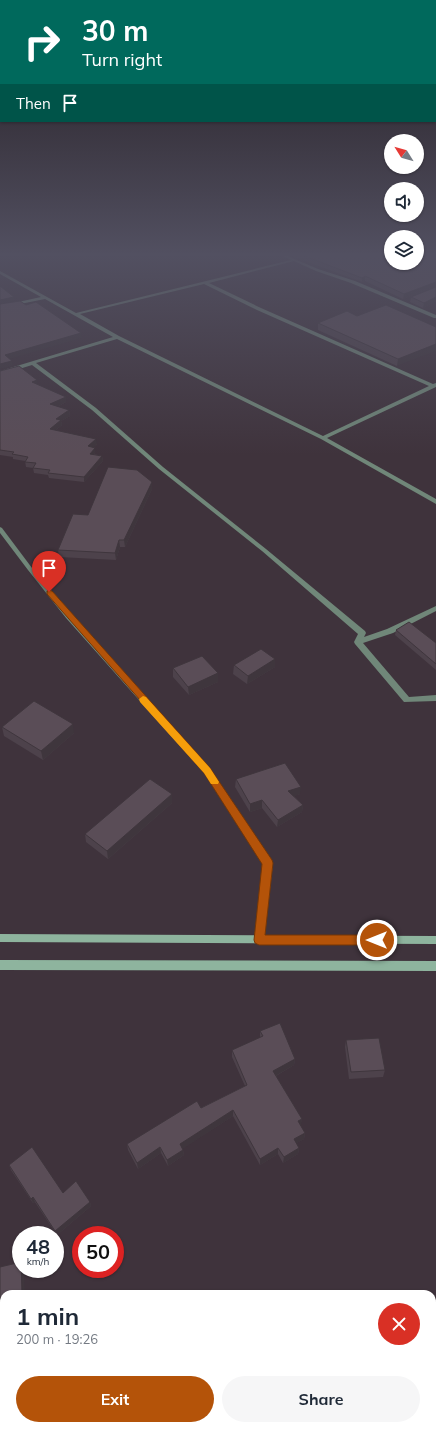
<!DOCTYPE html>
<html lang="en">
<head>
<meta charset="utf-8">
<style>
  body { margin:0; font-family:Mulish,sans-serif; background:#f6f6f7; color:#1f2937; height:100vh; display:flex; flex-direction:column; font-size:15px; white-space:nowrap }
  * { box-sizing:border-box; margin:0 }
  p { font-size:13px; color:#747a83 }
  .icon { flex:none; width:22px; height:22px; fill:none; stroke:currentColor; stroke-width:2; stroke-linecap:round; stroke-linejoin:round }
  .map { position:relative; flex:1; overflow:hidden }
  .details { position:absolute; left:0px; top:1290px; width:436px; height:140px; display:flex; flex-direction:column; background:#fff; border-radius:12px 12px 0 0; box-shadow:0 1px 3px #0004 }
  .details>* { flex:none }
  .guide { position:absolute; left:0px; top:0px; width:436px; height:122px; box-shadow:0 1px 3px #0004; background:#00695c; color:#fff; overflow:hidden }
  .needle { width:26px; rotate:307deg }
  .tools { position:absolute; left:384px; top:134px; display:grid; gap:8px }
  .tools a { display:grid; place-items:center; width:40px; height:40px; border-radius:50%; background:#fff; box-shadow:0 1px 3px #0004; font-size:20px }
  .speed { position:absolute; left:12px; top:1226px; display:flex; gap:8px; font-size:20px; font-weight:700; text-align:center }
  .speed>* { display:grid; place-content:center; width:52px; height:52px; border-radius:50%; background:#fff; box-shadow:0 1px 3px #0004; line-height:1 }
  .speed small { font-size:10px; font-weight:400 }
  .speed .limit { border:6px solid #d22; background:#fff; color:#111 }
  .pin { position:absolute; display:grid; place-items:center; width:34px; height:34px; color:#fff; margin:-41px -17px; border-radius:50% 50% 50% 0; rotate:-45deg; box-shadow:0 0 4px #0007 }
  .pin .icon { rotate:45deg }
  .me { position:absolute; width:44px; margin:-22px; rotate:270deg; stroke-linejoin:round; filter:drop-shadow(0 0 3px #0008) }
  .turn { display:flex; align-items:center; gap:14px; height:84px; padding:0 16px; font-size:18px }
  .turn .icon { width:52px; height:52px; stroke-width:2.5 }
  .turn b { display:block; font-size:28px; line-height:34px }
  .then { display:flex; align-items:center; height:38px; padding:0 16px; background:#0003; gap:8px; font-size:15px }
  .round { display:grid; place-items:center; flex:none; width:42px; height:42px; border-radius:21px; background:#f6f6f7 }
  .summary { display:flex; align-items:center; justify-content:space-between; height:68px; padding:0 16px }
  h1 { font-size:24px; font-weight:700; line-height:30px }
  .cta { display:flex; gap:8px; margin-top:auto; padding:8px 16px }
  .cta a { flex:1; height:46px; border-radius:24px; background:#b45309; color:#fff; font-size:16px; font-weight:700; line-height:46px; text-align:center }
  .cta a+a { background:#f6f6f7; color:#1f2937 }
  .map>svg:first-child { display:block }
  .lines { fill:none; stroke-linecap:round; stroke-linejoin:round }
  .street { fill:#708779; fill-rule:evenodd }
  .secondary { fill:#8eb49e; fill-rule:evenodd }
  .wall { fill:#4d424b }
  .shaded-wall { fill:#3f363d }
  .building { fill:#5a4d57; stroke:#3f363d }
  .route { fill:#b45309; stroke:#753606 }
  .slow { fill:#f59e0b }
</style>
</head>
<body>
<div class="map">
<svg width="436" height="1430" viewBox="0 0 436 1430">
  <rect width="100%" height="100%" fill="#3f333c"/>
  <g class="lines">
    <g class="street">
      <path d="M 281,255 L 285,255 L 318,269 L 355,281 L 436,315 L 436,318 L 434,318 L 351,283 L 316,271 L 294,261 L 209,283 L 261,308 L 433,384 L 436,383 L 436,387 L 327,438 L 436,499 L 436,504 L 321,439 L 117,339 L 36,363 L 96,408 L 163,467 L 266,549 L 365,631 L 366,633 L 364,637 L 387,629 L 436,606 L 436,611 L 393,633 L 363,643 L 409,697 L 436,695 L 436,701 L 404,702 L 355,644 L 354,642 L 358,634 L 262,551 L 159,469 L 92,410 L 32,365 L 0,375 L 0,371 L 113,337 L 45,299 L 0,308 L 0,306 L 41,297 L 0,274 L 0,271 L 76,313 L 291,260 ZM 204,284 L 257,310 L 429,386 L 323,436 L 119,336 L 80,314 Z"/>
      <polygon points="0,527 2,528 32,568 72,614 210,769 271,860 273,863 264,940 263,943 259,944 255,943 254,940 263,864 204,773 66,618 28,570 0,533"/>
    </g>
    <g class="secondary">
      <polygon points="0,934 436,936 436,944 0,942"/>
      <polygon points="0,960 436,961 436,971 0,970"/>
    </g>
  </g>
  <g class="wall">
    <polygon points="289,255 436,255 436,286 403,299 365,281 362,282"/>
    <polygon points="436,287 436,301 423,308 410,302 411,297"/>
    <polygon points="357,316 436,327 397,366 318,330 318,323"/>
    <polygon points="0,371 38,385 37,385 66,402 57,407 69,410 70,416 61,421 62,425 56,430 97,444 93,447 95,448 95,453 94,454 102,456 103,461 84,482 49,478 48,475 34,473 33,468 26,467 25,461 13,459 13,457 0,455"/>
    <polygon points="152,489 125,547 120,547 116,560 59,557 58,550 88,515"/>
    <polygon points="396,630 436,643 436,670 395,635"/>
    <polygon points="275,659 275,667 247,684 233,674 234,665"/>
    <polygon points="173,668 218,682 189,695 173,677"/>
    <polygon points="2,727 74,733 43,760 4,736"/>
    <polygon points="236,779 300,794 294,796 303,805 302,812 277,827 262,808 250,812 235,787"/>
    <polygon points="172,794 172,803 108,859 86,842 85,834"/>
    <polygon points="260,1031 295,1059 294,1065 276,1076 302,1119 300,1126 305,1133 304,1139 296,1143 299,1148 298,1154 283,1163 278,1154 260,1165 233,1116 183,1148 183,1150 184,1155 168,1166 161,1153 138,1169 128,1150 127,1144 245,1086 232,1057 232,1050 260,1038"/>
    <polygon points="346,1040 385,1070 383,1077 349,1079 345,1047"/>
    <polygon points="9,1165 63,1193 90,1202 91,1206 57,1235 35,1202 33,1203 11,1170"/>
  </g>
  <g class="shaded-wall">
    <polygon points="365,276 365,281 362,282 362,278"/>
    <polygon points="436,282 436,286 403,299 404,294"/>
    <polygon points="14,297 15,301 0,304 0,300"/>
    <polygon points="436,297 436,301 423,308 424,303"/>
    <polygon points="81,333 82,338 6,360 5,355"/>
    <polygon points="436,344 436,351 397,366 398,359"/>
    <polygon points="12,361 13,366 0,369 0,364"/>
    <polygon points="37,380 38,385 33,387 32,382"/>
    <polygon points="66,397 66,402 51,410 50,404"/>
    <polygon points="69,410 70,416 61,421 62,425 51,434 50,429 56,419"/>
    <polygon points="96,439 97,444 89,452 88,446"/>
    <polygon points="95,448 95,453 90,459 90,454"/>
    <polygon points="102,456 103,461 84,482 84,477"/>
    <polygon points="152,482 152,489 125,547 124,540"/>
    <polygon points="119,540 120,547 116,560 115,553"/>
    <polygon points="275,659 275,667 247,684 248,676"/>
    <polygon points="218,673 218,682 189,695 188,687"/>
    <polygon points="73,724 74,733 43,760 41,751"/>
    <polygon points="301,787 300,794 288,799 288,791"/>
    <polygon points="172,794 172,803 108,859 107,851"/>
    <polygon points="262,800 262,808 250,812 250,804"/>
    <polygon points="303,805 302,812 277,827 278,820"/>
    <polygon points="295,1059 294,1065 272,1078 273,1071"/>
    <polygon points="233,1110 233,1116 181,1150 180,1144"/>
    <polygon points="302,1119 301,1125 297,1128 298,1121"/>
    <polygon points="305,1133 304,1139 293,1145 294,1139"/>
    <polygon points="160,1147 161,1153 138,1169 137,1163"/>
    <polygon points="278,1148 278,1154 260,1165 260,1159"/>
    <polygon points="299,1148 298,1154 283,1163 284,1157"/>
    <polygon points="183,1150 184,1155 168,1166 167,1160"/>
    <polygon points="33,1197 35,1202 33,1203 31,1199"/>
    <polygon points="90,1202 91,1206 57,1235 55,1231"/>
    <polygon points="21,1269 24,1269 25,1294 22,1294"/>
    <polygon points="4,1320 4,1325 0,1326 0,1321"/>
  </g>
  <g class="building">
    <polygon points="302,255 391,255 391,263 417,263 417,255 436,255 436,282 404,294 365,276 362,278"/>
    <polygon points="0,286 14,297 0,300"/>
    <polygon points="436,287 436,297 424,303 411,297"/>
    <polygon points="20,301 26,305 36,302 81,333 5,355 12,361 0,364 0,304"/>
    <polygon points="386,305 436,327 436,344 398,359 318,323 347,311 357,316"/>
    <polygon points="19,366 37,380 32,382 66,397 50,404 69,410 56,419 61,420 50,429 96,439 88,446 95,448 90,454 102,456 84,477 48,473 50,470 33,468 36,463 25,462 28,457 12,454 14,452 0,450 0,371"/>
    <polygon points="108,467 137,470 152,482 124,540 119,540 115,553 58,550 73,514 88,515"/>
    <polygon points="409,622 436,643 436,664 396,630"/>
    <polygon points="261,649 275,659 248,676 234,665"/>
    <polygon points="202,656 218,673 188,687 173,668"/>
    <polygon points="34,701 73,724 41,751 2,727"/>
    <polygon points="285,763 301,787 288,791 303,805 278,820 262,800 250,804 236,779"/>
    <polygon points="150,779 172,794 107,851 85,834"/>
    <polygon points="280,1023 295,1059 273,1071 302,1119 298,1121 305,1133 294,1139 299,1148 284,1157 278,1148 260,1159 233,1110 180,1144 183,1150 167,1160 160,1147 137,1163 127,1144 197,1101 201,1108 247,1085 232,1050 263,1036 260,1031"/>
    <polygon points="379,1038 385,1070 351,1072 346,1040"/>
    <polygon points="32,1147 63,1193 76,1181 90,1202 55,1231 33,1197 31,1199 9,1165"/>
    <polygon points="21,1262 22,1294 4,1294 4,1320 0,1321 0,1267"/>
  </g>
  <linearGradient id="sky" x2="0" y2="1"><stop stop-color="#231c21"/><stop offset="0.56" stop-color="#525061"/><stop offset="1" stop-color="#525061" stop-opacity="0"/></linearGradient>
  <rect width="436" height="455" fill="url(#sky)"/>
  <polygon class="route" points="49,590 52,591 210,768 272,860 273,863 265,935 377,935 381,937 383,940 381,944 377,945 259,945 255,943 254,940 262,864 204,773 47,594 47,591"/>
  <polygon class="slow" points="143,696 146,697 210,768 219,782 218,784 211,784 204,773 140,702 139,699"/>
</svg>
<div class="tools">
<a><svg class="needle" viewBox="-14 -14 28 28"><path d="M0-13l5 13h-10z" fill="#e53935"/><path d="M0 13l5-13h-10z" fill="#747a83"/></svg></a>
<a><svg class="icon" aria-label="sound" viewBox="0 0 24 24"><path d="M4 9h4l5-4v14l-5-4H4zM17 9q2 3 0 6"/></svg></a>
<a><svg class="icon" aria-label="layers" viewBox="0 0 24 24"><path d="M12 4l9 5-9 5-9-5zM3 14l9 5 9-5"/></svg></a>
</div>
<div class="speed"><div>48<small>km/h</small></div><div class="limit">50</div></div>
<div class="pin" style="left:49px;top:592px;background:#d93025"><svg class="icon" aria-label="arrive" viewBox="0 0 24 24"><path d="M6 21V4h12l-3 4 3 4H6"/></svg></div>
<svg class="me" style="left:377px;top:940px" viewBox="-20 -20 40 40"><circle r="17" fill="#b45309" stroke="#fff" stroke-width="3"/><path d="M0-11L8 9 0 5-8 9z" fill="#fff"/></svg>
<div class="guide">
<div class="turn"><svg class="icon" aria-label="right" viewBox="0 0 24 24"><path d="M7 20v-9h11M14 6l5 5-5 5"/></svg><div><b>30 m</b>Turn right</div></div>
<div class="then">Then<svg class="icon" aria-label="arrive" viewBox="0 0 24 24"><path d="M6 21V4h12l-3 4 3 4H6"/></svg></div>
</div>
<section class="details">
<div class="summary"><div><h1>1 min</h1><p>200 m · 19:26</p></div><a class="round" style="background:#d93025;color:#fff"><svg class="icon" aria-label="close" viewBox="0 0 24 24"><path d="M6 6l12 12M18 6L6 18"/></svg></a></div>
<div class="cta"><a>Exit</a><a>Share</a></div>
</section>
</div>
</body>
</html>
